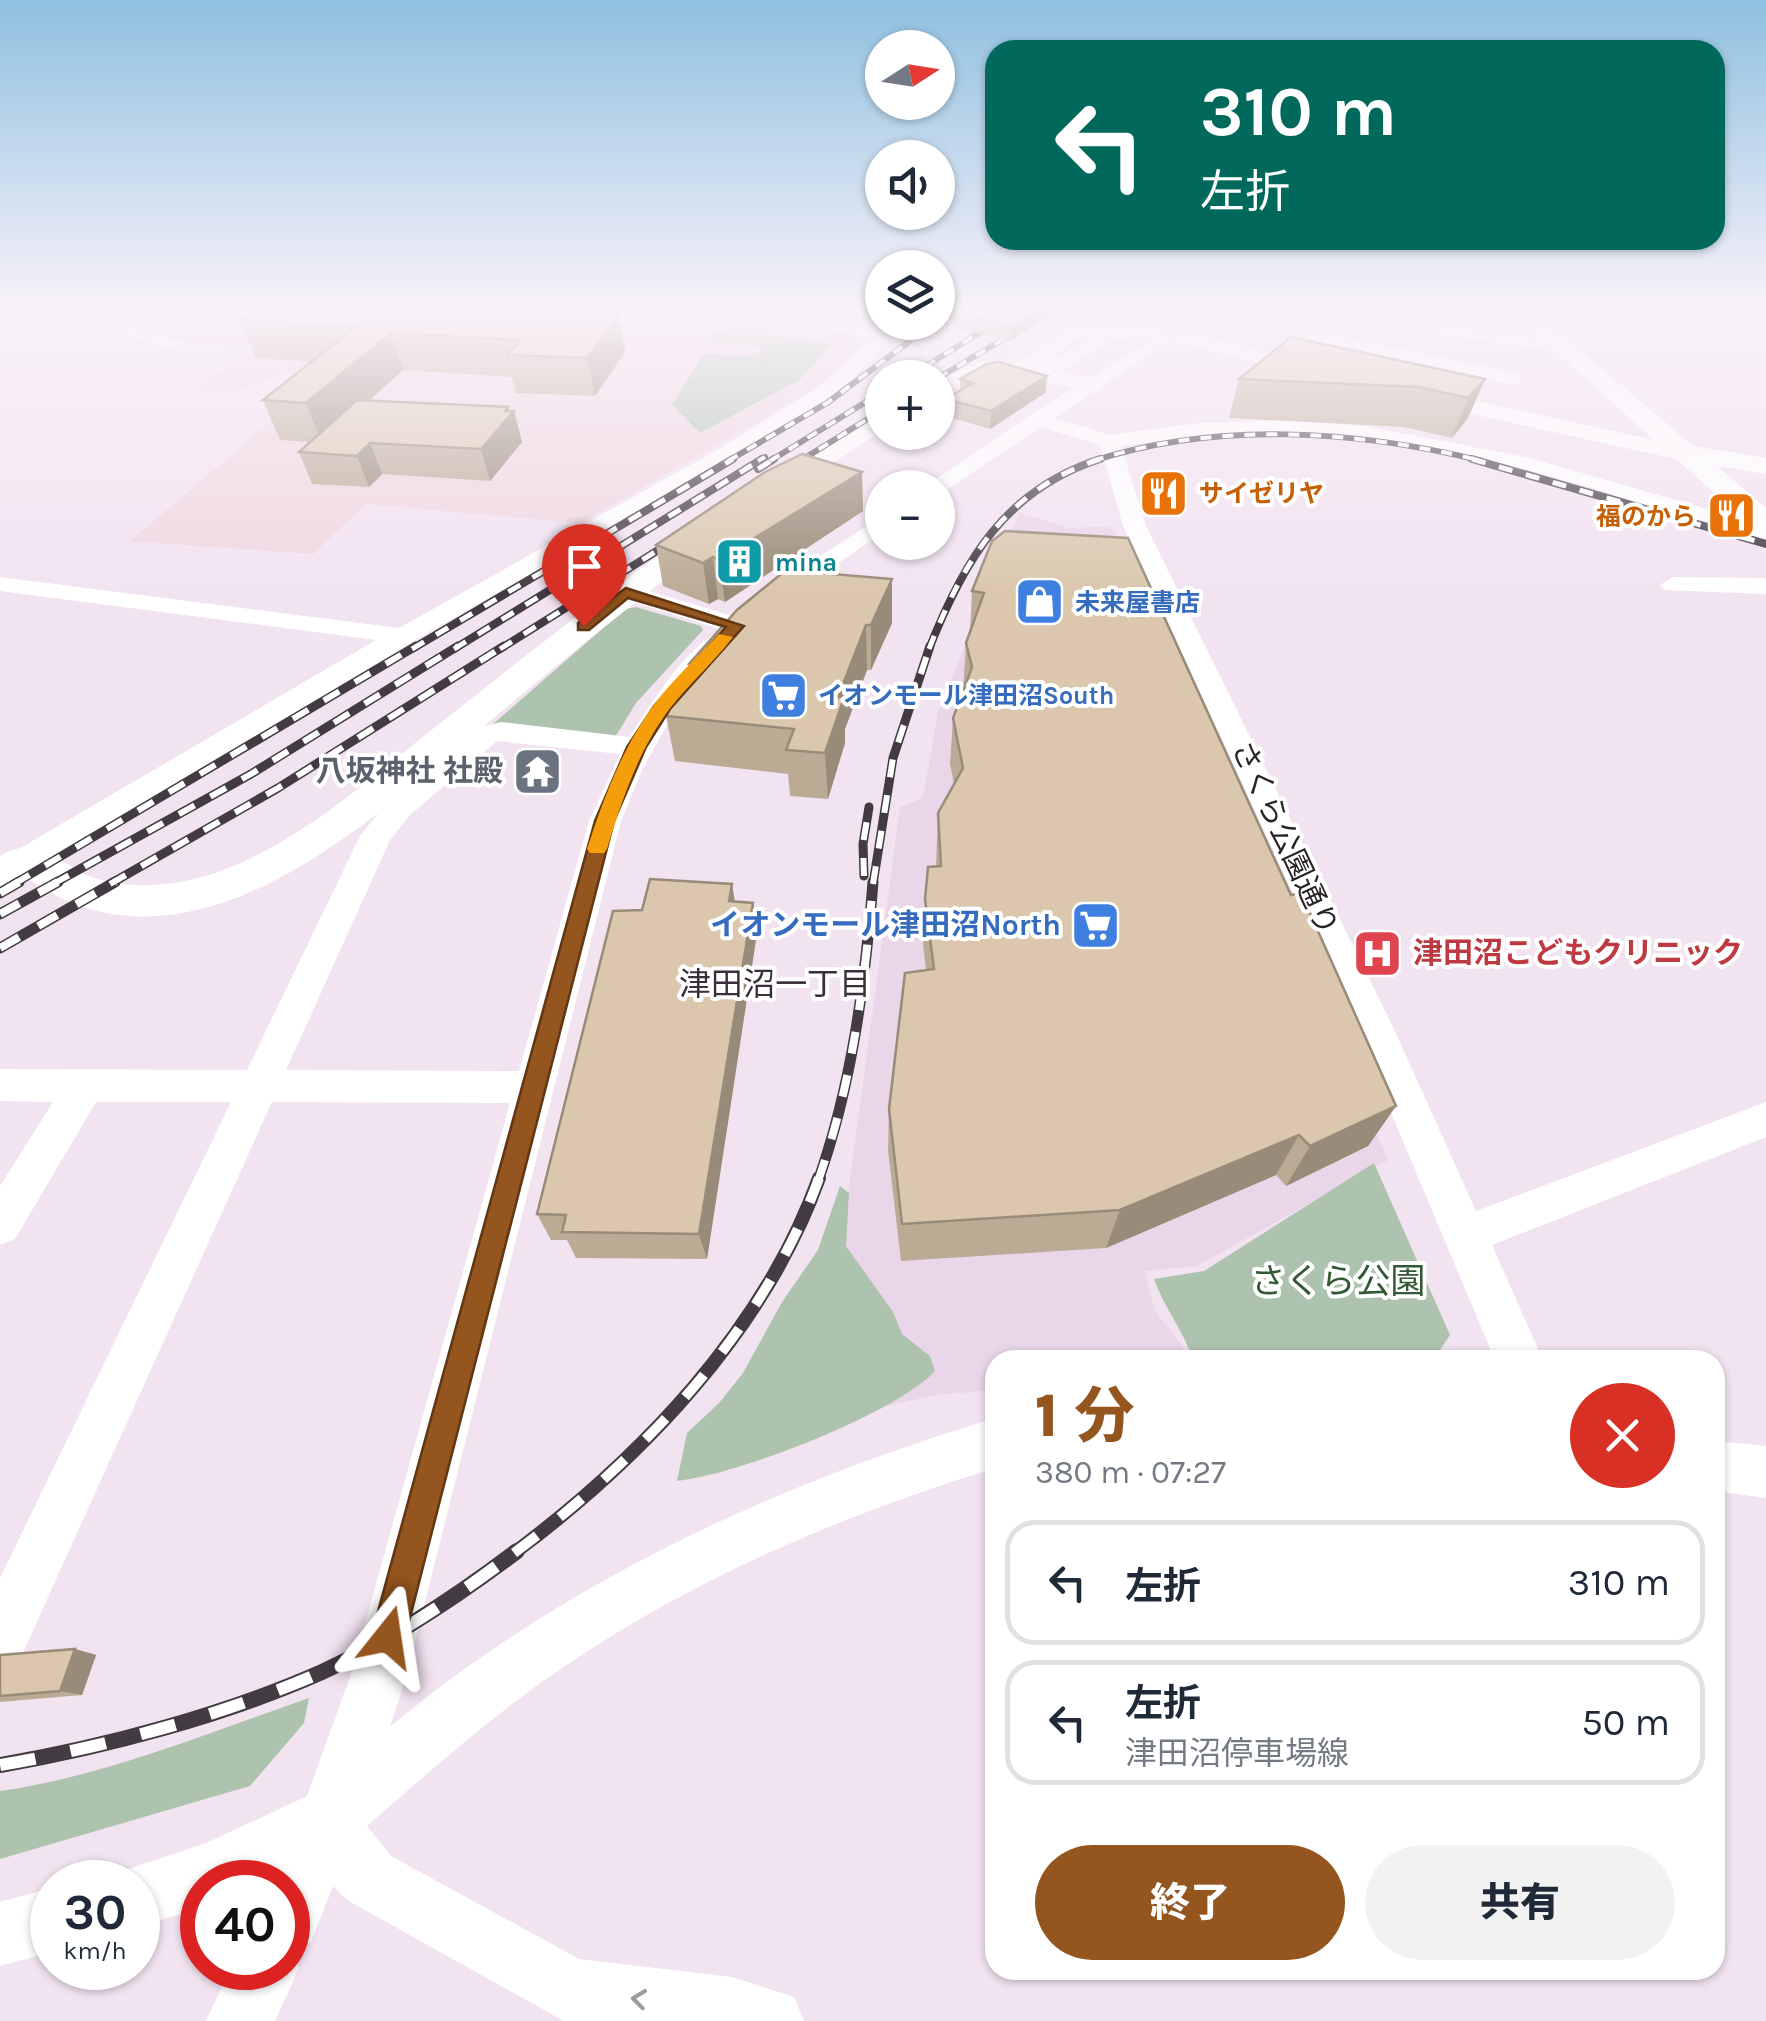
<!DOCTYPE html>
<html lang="ja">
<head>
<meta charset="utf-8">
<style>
  body { margin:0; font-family:Karla,"Noto Sans JP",sans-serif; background:#f2f2f3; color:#1f2937; height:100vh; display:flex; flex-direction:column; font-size:38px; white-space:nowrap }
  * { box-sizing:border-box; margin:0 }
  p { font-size:32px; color:#747a83 }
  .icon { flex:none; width:55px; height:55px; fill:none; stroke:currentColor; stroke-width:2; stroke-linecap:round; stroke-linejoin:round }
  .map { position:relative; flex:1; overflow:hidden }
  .side { position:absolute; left:985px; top:1350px; width:740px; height:630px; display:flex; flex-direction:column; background:#fff; border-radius:30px; box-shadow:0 2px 8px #0004 }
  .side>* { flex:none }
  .banner { position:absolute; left:985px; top:40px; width:740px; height:210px; border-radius:30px; box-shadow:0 2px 8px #0004; background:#00695c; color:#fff; overflow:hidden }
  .needle { width:65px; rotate:78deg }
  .buttons { position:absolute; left:865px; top:30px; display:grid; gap:20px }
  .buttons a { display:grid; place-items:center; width:90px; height:90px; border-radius:50%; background:#fff; box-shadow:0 2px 8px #0004; font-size:50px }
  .speed { position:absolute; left:30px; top:1860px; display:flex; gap:20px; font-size:50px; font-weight:700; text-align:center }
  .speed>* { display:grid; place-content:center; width:130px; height:130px; border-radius:50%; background:#fff; box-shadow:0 2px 8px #0004; line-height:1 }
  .speed small { font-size:25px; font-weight:400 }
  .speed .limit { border:15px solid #d22; background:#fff; color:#111 }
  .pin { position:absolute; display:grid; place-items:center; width:85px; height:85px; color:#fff; margin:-102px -42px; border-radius:50% 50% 50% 0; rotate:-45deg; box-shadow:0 0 10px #0007 }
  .pin .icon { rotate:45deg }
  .me { position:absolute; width:110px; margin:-55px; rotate:15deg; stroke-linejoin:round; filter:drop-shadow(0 0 8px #0008) }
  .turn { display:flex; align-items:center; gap:35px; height:210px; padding:0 50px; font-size:45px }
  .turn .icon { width:130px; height:130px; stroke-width:2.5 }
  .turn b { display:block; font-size:70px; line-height:85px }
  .round { display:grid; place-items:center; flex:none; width:105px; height:105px; border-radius:52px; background:#f2f2f3 }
  .head { display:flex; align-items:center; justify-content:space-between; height:170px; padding:0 50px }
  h1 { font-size:60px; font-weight:800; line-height:75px; color:#95551e }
  .button { display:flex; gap:20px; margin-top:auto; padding:20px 50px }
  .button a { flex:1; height:115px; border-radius:60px; background:#95551e; color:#fff; font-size:40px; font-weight:800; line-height:115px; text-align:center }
  .button a+a { background:#f2f2f3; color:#1f2937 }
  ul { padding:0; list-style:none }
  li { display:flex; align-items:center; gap:30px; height:125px; margin:0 20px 15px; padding:0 30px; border:5px solid #e0e1e3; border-radius:30px }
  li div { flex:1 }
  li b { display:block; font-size:38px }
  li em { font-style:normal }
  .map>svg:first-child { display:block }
  .built { fill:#ead6e9 }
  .education { fill:#f0d7e0 }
  .green { fill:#aec3ae }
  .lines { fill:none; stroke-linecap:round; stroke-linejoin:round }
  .minor { fill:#fff; fill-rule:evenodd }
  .major { fill:#fff; fill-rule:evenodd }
  .rail-far5-casing { stroke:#423b41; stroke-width:6 }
  .rail-far4-casing { stroke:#423b41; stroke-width:8 }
  .rail-far3-casing { stroke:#423b41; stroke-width:9 }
  .rail-far2-casing { stroke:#423b41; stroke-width:11 }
  .rail-far1-casing { stroke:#423b41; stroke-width:14 }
  .rail-casing { stroke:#423b41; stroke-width:16 }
  .rail-far5 { stroke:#fff; stroke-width:4; stroke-dasharray:11; stroke-linecap:butt }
  .rail-far4 { stroke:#fff; stroke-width:5; stroke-dasharray:14; stroke-linecap:butt }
  .rail-far3 { stroke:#fff; stroke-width:6; stroke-dasharray:18; stroke-linecap:butt }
  .rail-far2 { stroke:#fff; stroke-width:8; stroke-dasharray:22; stroke-linecap:butt }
  .rail-far1 { stroke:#fff; stroke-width:10; stroke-dasharray:29; stroke-linecap:butt }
  .rail { stroke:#fff; stroke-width:12; stroke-dasharray:36; stroke-linecap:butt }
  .wall { fill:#bbab95 }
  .shaded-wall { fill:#998b79 }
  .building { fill:#dac7ad; stroke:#998b79; stroke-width:2.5 }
  .oneway { stroke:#9f9c9e }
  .route { fill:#95551e; stroke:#613714; stroke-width:2.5 }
  .slow { fill:#f59e0b }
  .labels { text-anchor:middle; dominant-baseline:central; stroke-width:8; stroke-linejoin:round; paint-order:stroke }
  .far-food-label { font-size:25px; font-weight:bold; fill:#c56008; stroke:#fff; text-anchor:start }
  .far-culture-label { font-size:25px; font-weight:bold; fill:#0d838f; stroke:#fff; text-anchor:start }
  .far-shop-label { font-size:25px; font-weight:bold; fill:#366cbe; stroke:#fff; text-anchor:start }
  .worship-label { font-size:30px; font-weight:bold; fill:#5b616d; stroke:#fff; text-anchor:end }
  .street-label { font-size:30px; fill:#292328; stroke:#fff }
  .shop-label { font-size:30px; font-weight:bold; fill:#366cbe; stroke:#fff; text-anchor:end }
  .health-label { font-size:30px; font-weight:bold; fill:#be3a42; stroke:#fff; text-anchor:start }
  .neighbourhood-label { font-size:32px; fill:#392e39; stroke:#fff }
  .near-park-label { font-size:35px; fill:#335834; stroke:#fff }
</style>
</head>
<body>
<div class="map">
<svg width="1766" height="2021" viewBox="0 0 1766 2021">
  <rect width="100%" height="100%" fill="#f2e3f1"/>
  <polygon class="built" points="1019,512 1068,528 1113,526 1284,915 1286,934 1388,1160 1197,1266 1145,1271 1155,1311 1183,1347 1187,1360 995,1360 995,1390 936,1395 886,1406 816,1374 845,1216 900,807 923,798 938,712"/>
  <polygon class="education" points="223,321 779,327 820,333 826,330 858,338 860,345 820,386 580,523 366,504 313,554 130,541 325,376 280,374 229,393 195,391 252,346 185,343 168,338"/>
  <g class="green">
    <polygon points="714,334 793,337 832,344 799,380 700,433 672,405 704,354 757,356 763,346 709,343"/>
    <polygon points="636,607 701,626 703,630 636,703 614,739 492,725 625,609"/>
    <path d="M 1374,1163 L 1450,1335 L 1433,1360 L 1193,1360 C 1184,1331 1164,1308 1154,1279 L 1204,1271 Z"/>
    <path d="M 840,1186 L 849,1193 L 846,1246 L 893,1312 L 902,1334 L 930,1356 L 935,1371 C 895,1414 737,1475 677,1481 L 687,1433 L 719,1403 L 743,1373 L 782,1302 L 818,1250 Z"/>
    <path d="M 309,1698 L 304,1723 L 250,1786 L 0,1859 L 0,1791 C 106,1776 208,1733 309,1698 Z"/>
  </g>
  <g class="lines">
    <g class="minor">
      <polygon points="0,311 302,311 306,315 297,320 0,317"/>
      <polygon points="494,311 785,315 795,311 879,328 883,322 901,322 871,361 834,394 733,457 412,642 41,866 29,869 17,866 12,858 17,850 376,640 0,591 0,577 399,628 719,449 820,386 871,338 814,325 572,323 564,317 502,316"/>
      <polygon points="1293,311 1340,311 1562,342 1571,347 1562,352 1301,316"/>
      <polygon points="108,320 179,340 182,344 173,349 102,329 99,325"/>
      <polygon points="1135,327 1141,328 1141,336 1108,341 1064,371 1063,381 1056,383 1047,377 1047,365 1097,332"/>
      <polygon points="1315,331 1514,373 1523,379 1514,385 1309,340 1309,332"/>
      <path d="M 1164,332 L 1170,333 L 1170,341 L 1054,418 L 1111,435 L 1199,423 L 1283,420 L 1364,426 L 1530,458 L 1766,526 L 1766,540 C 1682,519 1600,488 1516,467 C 1378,433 1262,426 1121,446 L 1146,526 L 1393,1027 L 1476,1211 L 1766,1102 L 1766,1137 L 1492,1245 L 1543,1360 L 1495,1360 L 1355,1027 L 1123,526 L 1100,445 L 1041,427 L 942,493 L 938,494 L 938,488 L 923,488 L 1030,415 Z"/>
      <polygon points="882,516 882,533 778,605 760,605 756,600 760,595"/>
      <polygon points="1673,577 1766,578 1766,594 1664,590 1660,585"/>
      <polygon points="626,584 745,620 749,626 736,634 617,597 613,592"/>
      <path d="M 723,631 L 736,639 L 668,723 L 642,770 L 621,821 L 407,1674 L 390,1727 C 566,1580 777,1484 995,1418 L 995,1468 C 844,1515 700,1575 568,1664 C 496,1712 432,1769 367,1826 L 391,1856 L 579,1959 L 732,1977 L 794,1997 L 804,2021 L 564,2021 L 347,1900 L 333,1886 L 311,1942 L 291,1950 L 299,1968 L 275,2021 L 206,2021 L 231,1968 L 288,1968 L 288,1882 L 271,1882 L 274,1876 L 260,1882 L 202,1882 L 202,1907 L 138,1927 L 138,1882 L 111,1882 L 116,1873 L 206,1843 L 307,1796 L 351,1674 L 510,1103 L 272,1102 L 20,1659 L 0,1667 L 0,1578 L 231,1102 L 96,1102 L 15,1239 L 0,1245 L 0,1186 L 53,1102 L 0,1101 L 0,1069 L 247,1070 L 360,836 L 388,801 L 477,728 L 501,722 L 630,737 C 647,709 691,639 723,631 ZM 497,741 L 620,754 L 589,821 L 519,1071 L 286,1070 L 390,840 L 410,815 Z"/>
      <polygon points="1715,1441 1766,1446 1766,1498 1715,1491"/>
      <polygon points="52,1888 52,1952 0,1966 0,1902"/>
    </g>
    <g class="major">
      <polygon points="1510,311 1534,311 1693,446 1766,458 1766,474 1717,466 1766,508 1766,532 1756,529 1676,459 1404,399 1401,394 1404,389 1413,387 1654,440"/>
      <path d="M 1103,321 L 1203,336 L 1336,369 L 1340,374 L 1328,381 C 1280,369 1126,323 1085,336 C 1071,341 1058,353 1047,363 L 1056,370 L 1101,381 L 1104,386 L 1101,391 L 1092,393 L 1040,380 L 1028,372 L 983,377 L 938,395 L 938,379 L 978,363 L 1026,358 L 1062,330 Z"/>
      <polygon points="882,412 882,431 777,499 757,499 753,493"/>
      <path d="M 712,522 L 722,525 L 727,531 L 722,537 C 646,592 574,651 502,711 C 379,812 195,997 27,878 L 0,889 L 0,856 C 47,830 54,865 95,878 C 138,892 188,884 229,868 C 305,837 366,782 429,732 C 519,661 608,590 702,525 Z"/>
    </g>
    <defs>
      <g id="rail-far5">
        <polyline points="907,378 1014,311"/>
        <polyline points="938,378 1051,311"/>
        <polyline points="728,461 827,403 926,329 957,311"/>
        <polyline points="758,461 765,457"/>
        <polyline points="770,461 882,392"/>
        <polyline points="800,461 882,410"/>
        <path d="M 1093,461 C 1216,421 1357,430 1482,461"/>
      </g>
      <g id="rail-far4">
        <polyline points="1472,459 1766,544"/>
        <polyline points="758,469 774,459"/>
        <polyline points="785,471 804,459"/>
        <polyline points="412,649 733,459"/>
        <polyline points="454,649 762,459"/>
        <polyline points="500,649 679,537"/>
        <path d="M 929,649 C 964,560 1005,490 1100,459"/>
      </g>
      <g id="rail-far3">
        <polyline points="864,876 863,844 869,807"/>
        <polyline points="14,884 416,646"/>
        <polyline points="53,884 251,774 458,646"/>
        <polyline points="110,884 278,788 504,646"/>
        <polyline points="873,884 893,758 930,646"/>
      </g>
      <g id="rail-far2">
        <polyline points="0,893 19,882"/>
        <polyline points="0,914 58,882"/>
        <polyline points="0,948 115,882"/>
        <path d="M 818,1181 C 852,1085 865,983 873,882"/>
      </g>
      <path id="rail-far1" d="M 514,1553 C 641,1458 764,1331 819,1178"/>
      <path id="rail" d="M 0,1765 C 105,1747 225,1715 322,1672 C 392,1640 456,1597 517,1551"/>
    </defs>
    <use href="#rail-far5" class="rail-far5-casing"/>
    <use href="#rail-far4" class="rail-far4-casing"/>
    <use href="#rail-far3" class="rail-far3-casing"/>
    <use href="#rail-far2" class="rail-far2-casing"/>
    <use href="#rail-far1" class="rail-far1-casing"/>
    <use href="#rail" class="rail-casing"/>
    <use href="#rail-far5" class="rail-far5"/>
    <use href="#rail-far4" class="rail-far4"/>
    <use href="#rail-far3" class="rail-far3"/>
    <use href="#rail-far2" class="rail-far2"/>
    <use href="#rail-far1" class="rail-far1"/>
    <use href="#rail" class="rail"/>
  </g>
  <g class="wall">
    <polygon points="253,311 538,311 619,315 625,352 595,396 516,393 512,377 403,370 369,400 508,407 509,411 514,411 522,442 490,481 382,474 369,487 312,484 299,452 310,442 280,440 263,400 312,362 256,358 241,321"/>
    <polygon points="938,311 1055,311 1010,341 933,322 938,322"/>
    <polygon points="1047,376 1045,393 990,429 945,416 946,399 960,391 960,379"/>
    <polygon points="1239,379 1485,379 1468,418 1452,438 1404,427 1229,418"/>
    <polygon points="862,472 863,511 725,602 718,599 709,604 663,586 656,545"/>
    <polygon points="992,541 1291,895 1396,1106 1368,1146 1286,1186 1276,1175 1106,1248 901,1261 888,1150 889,1109 926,970 923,944 925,899 936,866 938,813 954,784 950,764 953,718 963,691 966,643 970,632 972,591"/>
    <polygon points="892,579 892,623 871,670 867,670 845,729 845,743 828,799 790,796 788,774 675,761 666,716 690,673 689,664"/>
    <polygon points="735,902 757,933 707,1259 576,1258 567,1240 551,1240 537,1214 642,910"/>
    <polygon points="75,1649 96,1655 82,1695 0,1702 0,1655"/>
  </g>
  <g class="shaded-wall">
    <polygon points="1034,311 1055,311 1010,341 1012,326"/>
    <polygon points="619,315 625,352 595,396 587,358"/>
    <polygon points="391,333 403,370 322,443 306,403"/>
    <polygon points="1047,376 1045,393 990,429 991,411"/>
    <polygon points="1485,379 1468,418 1452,438 1468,398"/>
    <polygon points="508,407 510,415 514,411 522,442 490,481 481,449"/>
    <polygon points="370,443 382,474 369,487 357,456"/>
    <polygon points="862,472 863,511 725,602 719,560"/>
    <polygon points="713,557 718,599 709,604 703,563"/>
    <polygon points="892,579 892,623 871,670 871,625"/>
    <polygon points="866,625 867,670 845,729 845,743 828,799 825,753 838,697"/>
    <polygon points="732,884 737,914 729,901"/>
    <polygon points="753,903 757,933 707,1259 699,1234"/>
    <polygon points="1396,1106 1368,1146 1286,1186 1310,1146"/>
    <polygon points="1299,1135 1276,1175 1106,1248 1120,1210"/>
    <polygon points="75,1649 96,1655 82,1695 60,1691"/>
  </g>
  <g class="building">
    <polygon points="253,311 515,311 619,315 587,358 507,355 520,340 391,333 306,403 263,400 356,327 241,321"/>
    <polygon points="949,311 1034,311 1012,326"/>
    <polygon points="1291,337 1485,379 1468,398 1419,387 1239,379"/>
    <polygon points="999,362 1047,376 991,411 946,399 973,383 960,379 987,364"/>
    <polygon points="357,400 508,407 505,411 514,411 481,449 370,443 357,456 299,452"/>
    <polygon points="802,454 862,472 719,560 713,557 703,563 656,545 765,472"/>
    <polygon points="1005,531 1128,538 1291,895 1301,893 1396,1106 1310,1146 1299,1135 1120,1210 902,1224 889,1109 905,973 934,969 925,899 928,867 941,866 938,813 963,768 953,718 972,667 966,643 984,593 972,591 992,541"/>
    <polygon points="786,570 892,579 871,625 866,625 838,697 844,698 825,753 786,750 794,729 666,716 694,666 689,664 737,610"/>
    <polygon points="650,879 732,884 729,901 753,903 699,1234 562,1232 566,1215 537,1214 613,911 642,910"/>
    <polygon points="75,1649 60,1691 0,1696 0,1655"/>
  </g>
  <defs><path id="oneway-chevron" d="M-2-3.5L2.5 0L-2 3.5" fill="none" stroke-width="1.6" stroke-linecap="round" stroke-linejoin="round" transform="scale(2.5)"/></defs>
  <use class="oneway" href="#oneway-chevron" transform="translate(639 1999) rotate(-173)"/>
  <linearGradient id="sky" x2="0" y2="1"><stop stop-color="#8fc0e0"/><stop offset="0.52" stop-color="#f9f2f9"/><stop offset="1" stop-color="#f9f2f9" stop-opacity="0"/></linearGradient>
  <rect width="1766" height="594" fill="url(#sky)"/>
  <polygon class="route" points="626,588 744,626 670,709 646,747 614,821 405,1637 400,1649 388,1654 376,1649 371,1637 595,821 627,747 654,706 726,627 628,598 589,630 578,630 578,623"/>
  <path class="slow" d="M 719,634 L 733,637 C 714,662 690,683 671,707 C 639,748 622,800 607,849 L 604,853 L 590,853 L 587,849 C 604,797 623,746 656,702 C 675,678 698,656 719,634 Z"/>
  <defs>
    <symbol id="restaurant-square" viewBox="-11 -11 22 22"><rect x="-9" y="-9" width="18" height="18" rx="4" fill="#e8710a" stroke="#fff"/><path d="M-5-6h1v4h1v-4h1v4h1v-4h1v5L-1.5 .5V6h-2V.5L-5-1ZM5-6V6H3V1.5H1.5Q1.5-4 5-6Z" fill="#fff"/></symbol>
    <symbol id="building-square" viewBox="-11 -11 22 22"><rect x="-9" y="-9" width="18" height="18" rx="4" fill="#0f9aa8" stroke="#fff"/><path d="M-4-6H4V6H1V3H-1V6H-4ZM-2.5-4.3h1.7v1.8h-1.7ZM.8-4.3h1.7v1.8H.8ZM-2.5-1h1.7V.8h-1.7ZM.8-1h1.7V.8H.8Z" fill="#fff"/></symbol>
    <symbol id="shop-square" viewBox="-11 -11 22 22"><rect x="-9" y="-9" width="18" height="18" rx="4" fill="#3f7fe0" stroke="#fff"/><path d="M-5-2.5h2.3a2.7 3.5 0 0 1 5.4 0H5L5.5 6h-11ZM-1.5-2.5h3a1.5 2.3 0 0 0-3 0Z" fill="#fff"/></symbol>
    <symbol id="supermarket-square" viewBox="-11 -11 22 22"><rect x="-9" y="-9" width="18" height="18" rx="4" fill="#3f7fe0" stroke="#fff"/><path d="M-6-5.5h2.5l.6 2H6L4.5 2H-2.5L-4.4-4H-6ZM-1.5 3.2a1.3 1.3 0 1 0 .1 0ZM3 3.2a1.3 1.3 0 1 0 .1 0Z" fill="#fff"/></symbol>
    <symbol id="temple-square" viewBox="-11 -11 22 22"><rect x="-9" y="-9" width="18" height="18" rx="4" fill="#6b7280" stroke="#fff"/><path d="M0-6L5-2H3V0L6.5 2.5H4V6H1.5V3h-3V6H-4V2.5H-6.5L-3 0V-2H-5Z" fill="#fff"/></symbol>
    <symbol id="hospital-square" viewBox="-11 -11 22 22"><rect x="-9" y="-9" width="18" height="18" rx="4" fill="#e0444e" stroke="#fff"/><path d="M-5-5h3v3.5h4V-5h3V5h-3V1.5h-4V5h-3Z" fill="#fff"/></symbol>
  </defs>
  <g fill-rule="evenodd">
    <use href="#restaurant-square" x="1136" y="466" width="55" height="55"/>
    <use href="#restaurant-square" x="1704" y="488" width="55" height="55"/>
    <use href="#building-square" x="712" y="534" width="55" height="55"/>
    <use href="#shop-square" x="1012" y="574" width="55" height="55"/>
    <use href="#supermarket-square" x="756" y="668" width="55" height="55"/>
    <use href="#temple-square" x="510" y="744" width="55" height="55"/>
    <use href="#supermarket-square" x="1068" y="898" width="55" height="55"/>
    <use href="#hospital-square" x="1350" y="926" width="55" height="55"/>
  </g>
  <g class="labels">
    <g class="far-food-label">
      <text x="1199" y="493">サイゼリヤ</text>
      <text x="1696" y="516" text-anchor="end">福のから</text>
    </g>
    <g class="far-culture-label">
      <text x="775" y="562">mina</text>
    </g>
    <g class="far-shop-label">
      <text x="1075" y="602">未来屋書店</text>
      <text x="818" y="695">イオンモール津田沼South</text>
    </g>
    <g class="worship-label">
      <text x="503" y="771">八坂神社 社殿</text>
    </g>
    <g class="street-label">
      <text transform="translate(1285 838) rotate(65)">さくら公園通り</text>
    </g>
    <g class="shop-label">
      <text x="1061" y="925">イオンモール津田沼North</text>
    </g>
    <g class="health-label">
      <text x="1413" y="953">津田沼こどもクリニック</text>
    </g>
    <g class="neighbourhood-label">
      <text x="775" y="984">津田沼一丁目</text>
    </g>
    <g class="near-park-label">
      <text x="1338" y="1281">さくら公園</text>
    </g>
  </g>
</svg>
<div class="buttons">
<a><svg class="needle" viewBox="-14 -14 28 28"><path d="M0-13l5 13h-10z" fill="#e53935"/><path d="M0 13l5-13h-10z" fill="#747a83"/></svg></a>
<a><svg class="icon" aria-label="sound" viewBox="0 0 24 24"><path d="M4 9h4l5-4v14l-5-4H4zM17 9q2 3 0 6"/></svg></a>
<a><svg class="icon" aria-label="layers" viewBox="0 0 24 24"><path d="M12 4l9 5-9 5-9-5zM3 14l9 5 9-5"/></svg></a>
<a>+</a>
<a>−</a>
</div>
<div class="speed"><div>30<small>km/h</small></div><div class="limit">40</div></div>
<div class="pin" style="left:584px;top:626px;background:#d93025"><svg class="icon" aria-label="arrive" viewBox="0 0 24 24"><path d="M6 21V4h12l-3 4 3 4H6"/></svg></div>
<svg class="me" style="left:388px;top:1637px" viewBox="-20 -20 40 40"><path d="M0-17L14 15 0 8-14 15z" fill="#95551e" stroke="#fff" stroke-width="4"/></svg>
<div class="banner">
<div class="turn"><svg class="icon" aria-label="left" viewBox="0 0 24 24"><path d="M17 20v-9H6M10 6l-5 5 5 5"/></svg><div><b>310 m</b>左折</div></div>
</div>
<section class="side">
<div class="head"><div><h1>1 分</h1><p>380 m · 07:27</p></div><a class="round" style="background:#d93025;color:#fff"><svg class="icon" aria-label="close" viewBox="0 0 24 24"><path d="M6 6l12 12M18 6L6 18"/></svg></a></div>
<ul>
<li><svg class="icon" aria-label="left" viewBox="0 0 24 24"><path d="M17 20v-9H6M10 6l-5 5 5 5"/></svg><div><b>左折</b></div><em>310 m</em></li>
<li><svg class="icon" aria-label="left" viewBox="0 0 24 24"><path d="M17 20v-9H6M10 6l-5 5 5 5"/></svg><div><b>左折</b><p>津田沼停車場線</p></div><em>50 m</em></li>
</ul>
<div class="button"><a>終了</a><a>共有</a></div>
</section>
</div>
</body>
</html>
